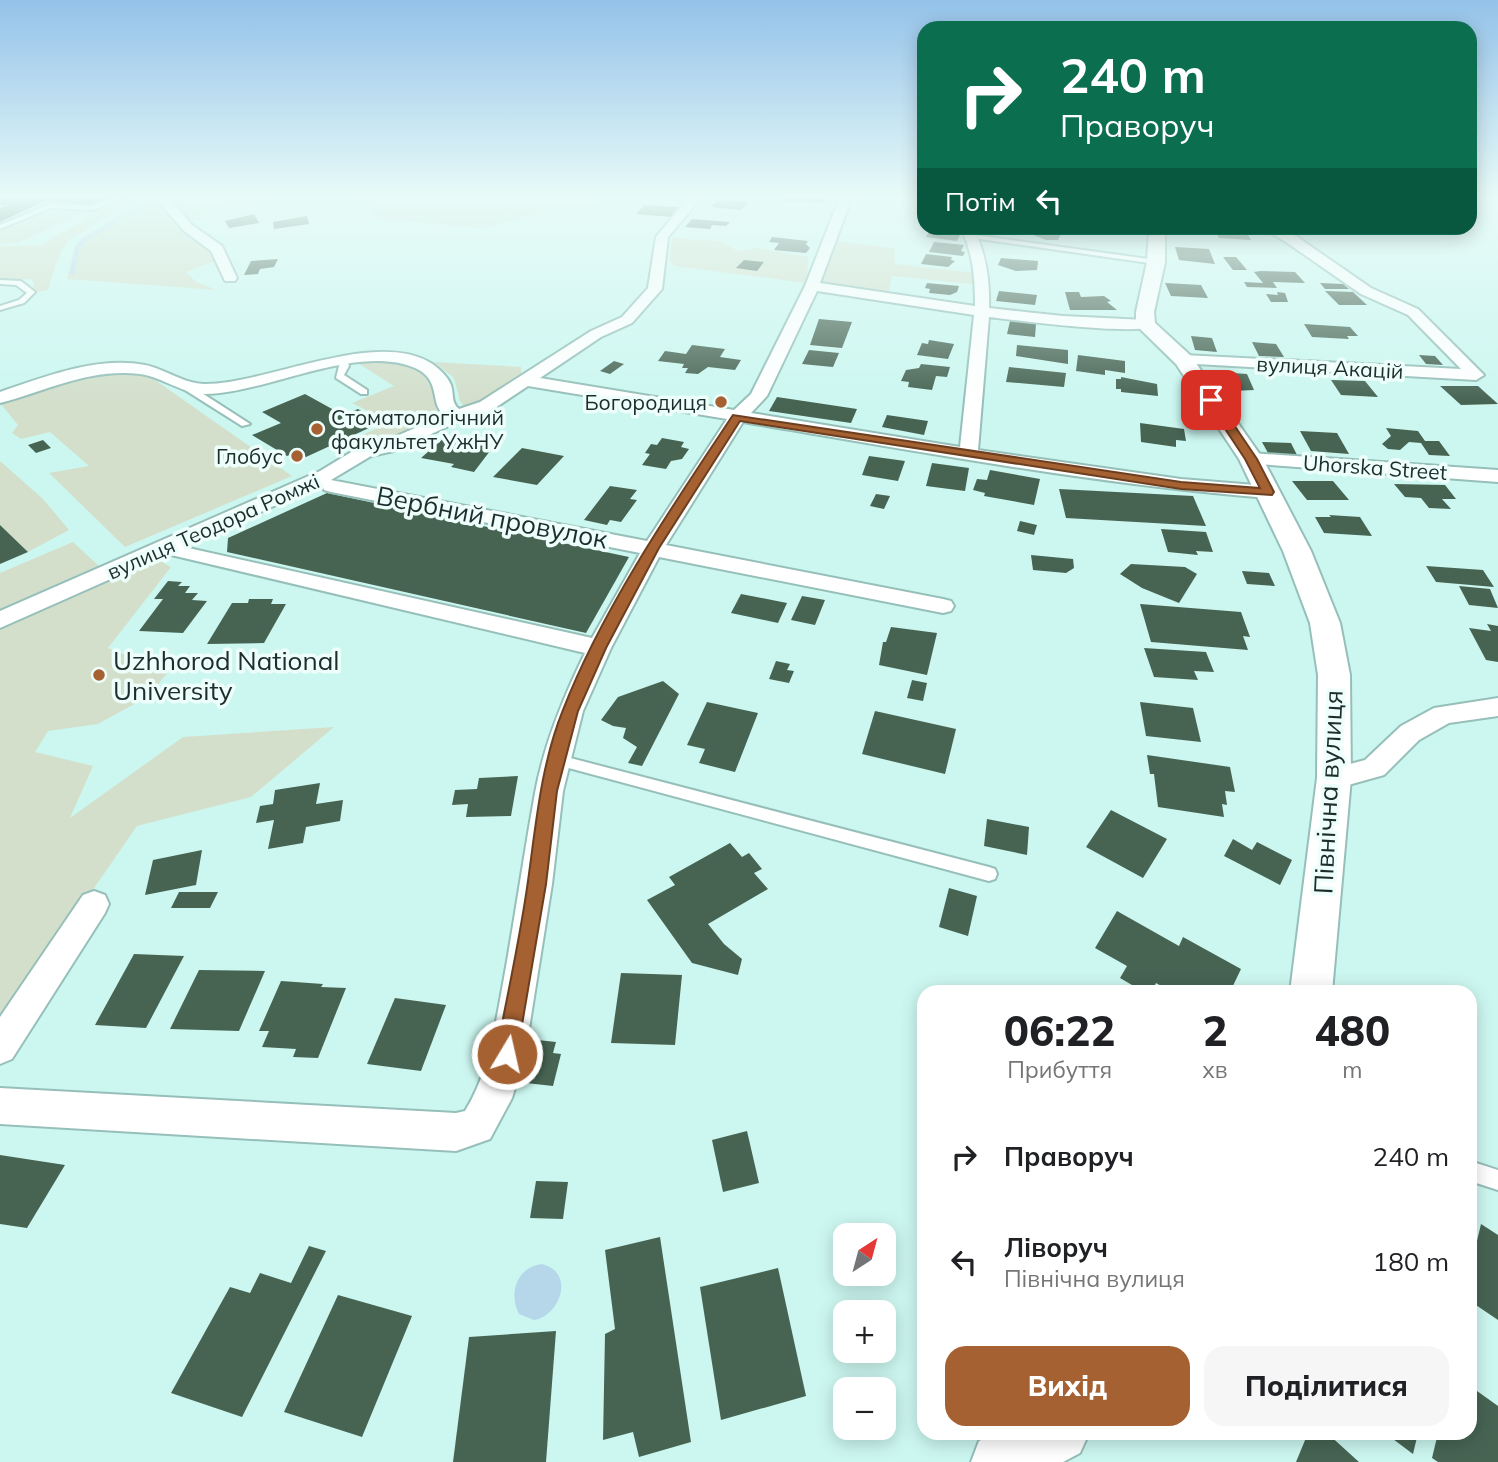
<!DOCTYPE html>
<html lang="uk">
<head>
<meta charset="utf-8">
<style>
  body { margin:0; font-family:Mulish,sans-serif; background:#f6f6f6; color:#202124; height:100vh; display:flex; flex-direction:column; font-size:26px; white-space:nowrap }
  * { box-sizing:border-box; margin:0 }
  p { font-size:23px; color:#757577 }
  .icon { flex:none; width:38px; height:38px; fill:none; stroke:currentColor; stroke-width:2; stroke-linecap:round; stroke-linejoin:round }
  .map { position:relative; flex:1; overflow:hidden }
  .panel { position:absolute; left:917px; top:985px; width:560px; height:455px; display:flex; flex-direction:column; background:#fff; border-radius:21px; box-shadow:0 4px 18px #0003 }
  .panel>* { flex:none }
  .hud { position:absolute; left:917px; top:21px; width:560px; height:214px; border-radius:21px; box-shadow:0 4px 18px #0003; background:#0b6e4f; color:#fff; overflow:hidden }
  .needle { width:46px; rotate:36deg }
  .buttons { position:absolute; left:833px; top:1223px; display:grid; gap:14px }
  .buttons a { display:grid; place-items:center; width:63px; height:63px; border-radius:14px; background:#fff; box-shadow:0 4px 18px #0003; font-size:35px }
  .pin { position:absolute; display:grid; place-items:center; width:60px; height:60px; color:#fff; margin:-30px; border-radius:14px; box-shadow:0 4px 10px #0006 }
  .me { position:absolute; width:77px; margin:-38px; rotate:9deg; stroke-linejoin:round; filter:drop-shadow(0 0 5px #0008) }
  .turn { display:flex; align-items:center; gap:24px; height:147px; padding:0 28px; font-size:32px }
  .turn .icon { width:91px; height:91px; stroke-width:2.5 }
  .turn b { display:block; font-size:49px; line-height:60px }
  .then { display:flex; align-items:center; height:66px; padding:0 28px; background:#0003; gap:14px; font-size:26px }
  .eta { display:flex; justify-content:space-evenly; align-items:center; height:119px; text-align:center }
  .eta b { font-size:42px; font-weight:800; line-height:49px }
  .button { display:flex; gap:14px; margin-top:auto; padding:14px 28px }
  .button a { flex:1; height:80px; border-radius:21px; background:#a56131; color:#fff; font-size:28px; font-weight:800; line-height:80px; text-align:center }
  .button a+a { background:#f6f6f6; color:#202124 }
  ul { padding:0; list-style:none }
  li { display:flex; align-items:center; gap:21px; height:105px; padding:0 28px }
  li div { flex:1 }
  li b { display:block; font-size:26px }
  li em { font-style:normal }
  .map>svg:first-child { display:block }
  .green { fill:#d3dfcb }
  .water { fill:#b6d6ea }
  .lines { fill:none; stroke-linecap:round; stroke-linejoin:round }
  .stream { stroke:#b6d6ea; stroke-width:4.5 }
  .building { fill:#476453 }
  .service-casing { stroke:#96bfb9; stroke-width:4 }
  .minor-casing { stroke:#96bfb9; stroke-width:4 }
  .tertiary-casing { stroke:#96bfb9; stroke-width:4 }
  .service { fill:#fff; fill-rule:evenodd }
  .minor { fill:#fff; fill-rule:evenodd }
  .tertiary { fill:#fff; fill-rule:evenodd }
  .route { fill:#a56131; stroke:#6b3f20; stroke-width:2 }
  .poi-dot { fill:#a56131; stroke:#edfefb; stroke-width:2.5 }
  .labels { text-anchor:middle; dominant-baseline:central; stroke-width:7; stroke-linejoin:round; paint-order:stroke }
  .far-street-label { font-size:21px; fill:#1d2d2b; stroke:#edfefb }
  .far-poi-label { font-size:21px; fill:#1d2d2b; stroke:#edfefb; text-anchor:end }
  .street-label { font-size:26px; fill:#1d2d2b; stroke:#edfefb }
  .poi-label { font-size:26px; fill:#1d2d2b; stroke:#edfefb; text-anchor:start }
</style>
</head>
<body>
<div class="map">
<svg width="1498" height="1462" viewBox="0 0 1498 1462">
  <rect width="100%" height="100%" fill="#ccf7f0"/>
  <g class="green">
    <path d="M 130,197 L 141,197 C 127,207 71,236 66,244 C 57,257 52,275 48,290 L 33,293 L 34,283 L 31,279 L 0,280 L 0,246 L 41,245 L 84,220 L 80,219 Z"/>
    <polygon points="151,197 161,202 216,256 215,261 186,272 196,282 217,290 67,279 75,245"/>
    <path d="M 170,197 L 262,197 L 261,206 C 243,208 217,207 201,211 L 201,220 L 188,220 Z"/>
    <polygon points="364,197 588,197 588,202 598,205 592,210 559,209 481,228 373,218 373,209"/>
    <polygon points="59,209 86,210 29,238 16,243 0,244 0,229"/>
    <polygon points="672,238 721,241 737,251 757,248 808,257 807,283 674,266 669,260"/>
    <polygon points="836,241 894,248 895,264 976,273 973,284 892,276 889,292 818,284"/>
    <path d="M 395,360 L 417,368 L 433,379 C 435,387 440,397 440,405 C 439,421 398,442 384,445 C 374,447 366,441 358,437 L 390,422 L 352,403 L 394,386 L 356,362 Z"/>
    <polygon points="434,362 521,367 521,379 465,408 460,401 454,378"/>
    <polygon points="127,370 155,380 292,476 125,547 49,473 89,466 50,432 21,439 12,433 18,425 0,403 91,374"/>
    <polygon points="0,461 43,499 69,530 28,552 0,525"/>
    <polygon points="73,542 99,566 0,609 0,573"/>
    <polygon points="154,558 171,567 108,648 168,672 149,696 98,724 48,731 35,752 93,766 70,818 183,737 334,727 251,797 137,826 0,1024 0,630"/>
  </g>
  <path class="water" d="M 542,1264 C 575,1272 561,1315 534,1320 L 519,1314 C 508,1293 517,1267 542,1264 Z"/>
  <g class="lines">
    <polyline class="stream" points="72,273 77,249 84,240 147,202"/>
  </g>
  <g class="building">
    <polygon points="6,197 108,197 92,205 45,201 0,222 0,208 5,206 0,205 0,200"/>
    <polygon points="784,197 826,197 824,203 783,201"/>
    <polygon points="718,199 749,202 741,210 711,207"/>
    <polygon points="644,205 679,207 672,217 636,214"/>
    <polygon points="254,214 259,223 229,228 225,221"/>
    <polygon points="307,216 309,224 274,229 273,222"/>
    <polygon points="692,219 730,222 726,226 712,225 710,229 685,227"/>
    <polygon points="931,228 962,231 957,241 926,237"/>
    <polygon points="996,228 1021,228 1016,234 993,231"/>
    <polygon points="1050,228 1061,234 1058,240 1046,240 1031,234"/>
    <polygon points="1175,228 1201,228 1203,235 1177,233"/>
    <polygon points="1214,228 1244,228 1251,240 1219,238"/>
    <polygon points="772,237 808,241 806,244 810,248 806,253 774,250 779,243 769,242"/>
    <polygon points="934,242 964,245 961,251 965,252 963,256 929,252"/>
    <polygon points="1175,247 1209,249 1215,264 1179,260"/>
    <polygon points="926,254 952,257 951,260 955,261 948,267 921,264"/>
    <polygon points="1223,257 1236,257 1247,270 1233,270"/>
    <polygon points="1001,258 1038,261 1037,270 1016,271 998,265"/>
    <polygon points="278,259 274,267 260,269 258,274 244,275 251,261"/>
    <polygon points="744,260 764,262 757,271 736,268"/>
    <polygon points="1260,271 1295,272 1305,283 1273,282 1277,288 1247,287 1244,282 1263,283 1254,272"/>
    <polygon points="927,283 959,286 957,292 950,295 929,293 930,289 925,288"/>
    <polygon points="1165,283 1201,285 1208,298 1171,296"/>
    <polygon points="1320,283 1343,284 1349,289 1325,289"/>
    <polygon points="999,291 1037,295 1035,305 996,301"/>
    <polygon points="1325,291 1353,292 1367,305 1339,305"/>
    <polygon points="1065,292 1079,292 1081,297 1104,296 1111,301 1107,302 1117,310 1070,310"/>
    <polygon points="1277,292 1285,293 1288,302 1271,302 1266,294 1278,295"/>
    <polygon points="819,319 852,322 842,348 810,345"/>
    <polygon points="1010,321 1036,324 1035,337 1007,334"/>
    <polygon points="1304,324 1350,327 1358,336 1347,336 1349,339 1312,337"/>
    <polygon points="1191,336 1212,338 1217,352 1195,350"/>
    <polygon points="929,340 954,344 948,359 917,355 922,343 928,344"/>
    <polygon points="1252,342 1276,344 1284,357 1259,356"/>
    <polygon points="692,345 725,349 720,357 741,360 735,370 708,367 698,374 685,373 688,368 682,368 684,364 658,361 665,351 686,354"/>
    <polygon points="1017,345 1068,350 1068,364 1016,356"/>
    <polygon points="809,350 839,353 833,367 802,364"/>
    <polygon points="1078,355 1125,361 1125,373 1105,370 1105,375 1076,371"/>
    <polygon points="1419,355 1435,356 1443,365 1426,364"/>
    <polygon points="614,361 624,364 610,374 600,371"/>
    <polygon points="921,364 950,367 947,377 936,376 932,390 908,387 909,382 901,381 906,370 919,368"/>
    <polygon points="1009,367 1066,373 1064,387 1006,382"/>
    <polygon points="1219,372 1247,374 1254,390 1233,391 1227,388"/>
    <polygon points="1121,377 1157,384 1158,396 1121,392 1121,389 1116,389 1116,379 1121,379"/>
    <polygon points="1331,380 1365,381 1378,397 1341,395"/>
    <polygon points="1440,386 1478,386 1498,404 1461,405"/>
    <polygon points="305,394 343,415 358,409 382,422 306,457 297,452 287,456 252,435 281,423 262,412"/>
    <polygon points="777,397 857,409 851,423 769,411"/>
    <polygon points="887,415 928,421 924,435 882,427"/>
    <polygon points="1140,423 1184,429 1186,441 1176,440 1176,447 1141,442"/>
    <polygon points="1386,428 1418,431 1425,441 1439,441 1450,456 1429,455 1421,443 1409,442 1400,450 1388,449 1382,444 1391,436"/>
    <polygon points="1300,431 1337,433 1349,454 1311,451"/>
    <polygon points="444,438 493,447 474,472 451,467 454,464 421,458"/>
    <polygon points="662,438 684,442 681,447 689,449 682,459 671,461 666,469 642,465 650,454 645,453 651,444 657,445"/>
    <polygon points="43,440 51,448 36,453 28,445"/>
    <polygon points="1262,442 1291,443 1297,455 1268,453"/>
    <polygon points="522,448 564,456 537,485 493,477"/>
    <polygon points="869,456 905,461 898,481 862,475"/>
    <polygon points="932,463 969,468 965,491 926,486"/>
    <polygon points="990,470 1040,479 1034,505 984,496 985,493 973,490 977,479 987,480"/>
    <polygon points="1292,481 1333,481 1349,500 1307,500"/>
    <polygon points="1394,484 1445,485 1456,499 1442,499 1451,509 1429,508 1421,498 1405,497"/>
    <polygon points="610,486 637,490 630,499 637,500 621,522 610,520 607,525 584,520"/>
    <polygon points="1059,489 1193,496 1206,526 1066,518"/>
    <polygon points="327,493 629,557 586,633 227,552 228,538"/>
    <polygon points="876,494 890,496 884,509 870,506"/>
    <polygon points="1329,515 1360,517 1372,536 1324,533 1315,517 1331,517"/>
    <polygon points="1020,521 1037,525 1034,535 1017,531"/>
    <polygon points="0,525 28,552 0,564"/>
    <polygon points="1161,529 1206,532 1213,552 1196,551 1198,555 1168,552"/>
    <polygon points="1031,555 1073,559 1074,568 1066,573 1033,570"/>
    <polygon points="1131,564 1185,567 1197,574 1179,603 1142,588 1120,574"/>
    <polygon points="1426,566 1483,570 1494,587 1436,582"/>
    <polygon points="1242,571 1269,573 1275,586 1247,584"/>
    <polygon points="168,581 182,582 178,586 190,586 185,593 198,593 192,600 207,601 183,633 139,631 163,599 154,599"/>
    <polygon points="1459,586 1490,589 1498,608 1469,605"/>
    <polygon points="741,594 787,603 778,623 731,613"/>
    <polygon points="802,596 825,600 815,625 791,620"/>
    <polygon points="249,599 273,599 271,604 286,604 264,643 207,644 232,603 248,603"/>
    <polygon points="1140,604 1241,612 1250,637 1243,636 1248,650 1151,642"/>
    <polygon points="1487,624 1498,626 1498,662 1486,660 1469,628 1491,631"/>
    <polygon points="891,627 937,633 927,675 879,665 883,642 886,642"/>
    <polygon points="1144,648 1206,652 1214,672 1194,671 1198,680 1154,677"/>
    <polygon points="776,661 790,664 787,670 794,671 789,683 769,679"/>
    <polygon points="912,680 927,683 923,701 907,698"/>
    <polygon points="663,681 679,694 642,766 628,763 637,747 623,738 626,728 613,726 601,720 618,697"/>
    <polygon points="707,702 758,713 735,772 699,763 705,749 687,745"/>
    <polygon points="1140,702 1193,708 1201,742 1146,736"/>
    <polygon points="875,711 956,729 945,774 862,754"/>
    <polygon points="1147,755 1230,767 1235,792 1225,791 1227,805 1222,804 1224,817 1158,807 1154,774 1150,774"/>
    <polygon points="518,776 511,816 466,817 468,804 452,805 455,790 477,789 479,778"/>
    <polygon points="320,783 316,804 343,800 340,821 306,827 303,843 268,849 274,820 256,823 260,806 273,804 275,790"/>
    <polygon points="1111,810 1167,839 1143,878 1086,847"/>
    <polygon points="987,819 1029,827 1027,855 984,846"/>
    <polygon points="1233,839 1252,850 1257,842 1292,860 1280,885 1224,856"/>
    <polygon points="730,843 742,857 749,853 762,869 754,873 768,889 708,924 724,944 742,959 738,975 692,963 647,900 675,885 669,877"/>
    <polygon points="202,850 196,885 145,895 153,860"/>
    <polygon points="949,888 977,896 968,936 939,927"/>
    <polygon points="179,892 218,892 210,908 171,908"/>
    <polygon points="1117,911 1179,946 1183,937 1241,969 1230,992 1172,992 1156,983 1151,992 1144,992 1120,978 1127,966 1095,948"/>
    <polygon points="134,954 184,956 146,1028 95,1025"/>
    <polygon points="199,970 265,971 239,1031 170,1029"/>
    <polygon points="621,973 682,975 675,1045 611,1043"/>
    <polygon points="281,981 323,984 321,987 346,988 318,1058 293,1057 296,1049 262,1047 269,1031 259,1031"/>
    <polygon points="395,998 446,1005 421,1071 367,1064"/>
    <polygon points="519,1038 556,1042 553,1053 561,1054 553,1086 507,1081"/>
    <polygon points="747,1131 759,1183 723,1192 712,1140"/>
    <polygon points="0,1155 65,1165 27,1228 0,1224"/>
    <polygon points="536,1181 568,1182 563,1219 530,1218"/>
    <polygon points="1481,1224 1498,1235 1498,1320 1470,1301 1470,1270"/>
    <polygon points="660,1237 691,1442 639,1457 633,1432 603,1440 605,1334 615,1329 605,1250"/>
    <polygon points="309,1246 326,1251 242,1417 171,1393 230,1287 250,1293 260,1273 291,1283"/>
    <polygon points="778,1268 806,1396 721,1420 700,1287"/>
    <polygon points="338,1295 412,1316 362,1437 284,1412"/>
    <polygon points="556,1331 546,1462 453,1462 469,1337"/>
    <polygon points="1470,1386 1498,1406 1498,1462 1438,1462 1432,1458 1438,1433 1470,1433"/>
    <polygon points="1308,1433 1327,1433 1359,1462 1296,1462"/>
    <polygon points="1385,1433 1418,1433 1413,1454"/>
  </g>
  <g class="lines">
    <defs>
      <g id="service">
        <polygon points="115,197 125,197 93,210 51,208 0,229 0,225 50,204 92,206"/>
        <polygon points="975,235 1156,260 1160,262 1156,264 973,238"/>
        <polygon points="0,280 21,281 35,292 24,303 0,310 0,306 19,300 27,293 16,285 0,284"/>
        <polygon points="341,358 347,358 349,366 344,375 367,390 367,394 361,394 336,378"/>
        <polygon points="185,386 191,386 250,424 242,426 185,390"/>
        <polygon points="555,754 989,867 995,869 997,874 995,879 989,881 550,763 548,759 550,755"/>
        <polygon points="1470,1161 1498,1170 1498,1190 1470,1181"/>
      </g>
      <g id="minor">
        <polygon points="155,197 168,197 192,225 222,246 237,278 235,281 225,281 211,251 184,231"/>
        <path d="M 689,197 L 702,197 L 668,237 L 662,289 L 632,323 L 601,337 L 540,378 L 734,410 L 751,394 L 805,286 L 840,197 L 852,197 L 820,283 L 975,306 C 975,278 973,253 961,228 L 973,228 C 986,253 990,279 989,308 L 1063,316 L 1146,320 L 1154,325 C 1141,337 1014,320 989,317 L 978,450 L 1181,479 L 1268,486 L 1275,488 L 1278,492 L 1275,496 L 1268,498 C 1092,484 917,451 743,422 L 666,545 L 943,599 L 951,601 L 954,606 L 951,611 L 943,613 L 659,557 L 611,648 L 583,711 L 563,791 L 552,884 L 525,1054 L 512,1098 L 490,1139 L 456,1151 L 0,1124 L 0,1088 L 456,1113 L 465,1111 C 488,1074 494,1032 502,989 C 514,924 523,859 535,793 C 544,744 563,698 585,653 L 167,554 L 0,628 L 0,611 L 320,471 L 358,448 L 381,443 L 444,415 C 429,403 442,380 415,368 C 357,343 267,393 206,394 C 182,394 163,377 140,374 C 89,368 47,391 0,403 L 0,392 C 45,377 96,356 145,365 C 165,369 184,384 205,384 C 266,384 373,330 429,362 C 437,366 448,377 451,385 C 454,394 451,403 459,409 L 480,402 L 591,331 L 622,317 L 648,288 L 656,237 ZM 817,291 L 974,315 L 960,447 L 751,413 L 767,396 ZM 528,386 L 727,419 L 647,541 L 331,480 L 371,456 L 394,451 L 462,420 L 492,410 ZM 322,484 L 324,490 L 331,492 L 640,553 L 592,638 L 184,547 Z"/>
        <polygon points="1262,228 1277,228 1296,236 1371,288 1418,309 1484,375 1476,380 1178,363 1176,360 1184,355 1461,369 1408,315 1361,294 1286,242"/>
        <polygon points="1251,453 1498,470 1498,482 1244,463 1242,459 1244,455"/>
        <polygon points="1498,698 1498,716 1449,723 1419,740 1384,775 1334,789 1324,785 1320,778 1324,771 1365,760 1401,726 1434,708"/>
        <polygon points="94,891 105,895 109,904 105,913 12,1059 0,1064 0,1017 83,895"/>
      </g>
      <g id="tertiary">
        <polygon points="1149,228 1165,228 1165,262 1154,312 1155,323 1191,356 1263,459 1311,551 1340,623 1350,675 1351,778 1332,992 1290,992 1317,778 1318,675 1310,623 1283,551 1239,459 1176,364 1136,325 1136,312 1147,262"/>
        <polygon points="996,1433 1089,1433 1080,1453 1063,1462 971,1462 979,1441"/>
      </g>
    </defs>
    <use href="#service" class="service-casing"/>
    <use href="#minor" class="minor-casing"/>
    <use href="#tertiary" class="tertiary-casing"/>
    <use href="#service" class="service"/>
    <use href="#minor" class="minor"/>
    <use href="#tertiary" class="tertiary"/>
  </g>
  <linearGradient id="sky" x2="0" y2="1"><stop stop-color="#94c2e9"/><stop offset="0.49" stop-color="#e8fbf8"/><stop offset="1" stop-color="#e8fbf8" stop-opacity="0"/></linearGradient>
  <rect width="1498" height="402" fill="url(#sky)"/>
  <path class="route" d="M 1211,396 L 1215,397 L 1257,459 L 1274,492 L 1272,495 L 1181,489 L 740,421 L 659,548 L 606,648 L 578,711 L 557,791 L 546,884 L 517,1054 L 514,1062 L 507,1065 L 499,1062 L 496,1054 C 507,997 520,939 528,881 C 536,824 541,764 563,710 C 602,609 673,505 733,415 L 1181,482 L 1260,488 L 1245,459 L 1206,400 Z"/>
  <g class="poi-dot">
    <circle cx="721" cy="402" r="7"/>
    <circle cx="317" cy="429" r="7"/>
    <circle cx="297" cy="456" r="7"/>
    <circle cx="99" cy="675" r="7"/>
  </g>
  <g class="labels">
    <g class="far-street-label">
      <text transform="translate(1330 367) rotate(3)">вулиця Акацій</text>
      <text transform="translate(1375 467) rotate(4)">Uhorska Street</text>
      <text transform="translate(213 526) rotate(-24)">вулиця Теодора Ромжі</text>
    </g>
    <g class="far-poi-label">
      <text x="707" y="402">Богородиця</text>
      <text x="331" y="417" text-anchor="start">Стоматологічний<tspan x="331" dy="24">факультет УжНУ</tspan></text>
      <text x="283" y="456">Глобус</text>
    </g>
    <g class="street-label">
      <text transform="translate(492 517) rotate(11)">Вербний провулок</text>
      <text transform="translate(1328 792) rotate(-87)">Північна вулиця</text>
    </g>
    <g class="poi-label">
      <text x="113" y="660">Uzhhorod National<tspan x="113" dy="30">University</tspan></text>
    </g>
  </g>
</svg>
<div class="buttons">
<a><svg class="needle" viewBox="-14 -14 28 28"><path d="M0-13l5 13h-10z" fill="#e53935"/><path d="M0 13l5-13h-10z" fill="#757577"/></svg></a>
<a>+</a>
<a>−</a>
</div>
<div class="pin" style="left:1211px;top:400px;background:#d93025"><svg class="icon" aria-label="arrive" viewBox="0 0 24 24"><path d="M6 21V4h12l-3 4 3 4H6"/></svg></div>
<svg class="me" style="left:507px;top:1054px" viewBox="-20 -20 40 40"><circle r="17" fill="#a56131" stroke="#fff" stroke-width="3"/><path d="M0-11L8 9 0 5-8 9z" fill="#fff"/></svg>
<div class="hud">
<div class="turn"><svg class="icon" aria-label="right" viewBox="0 0 24 24"><path d="M7 20v-9h11M14 6l5 5-5 5"/></svg><div><b>240 m</b>Праворуч</div></div>
<div class="then">Потім<svg class="icon" aria-label="left" viewBox="0 0 24 24"><path d="M17 20v-9H6M10 6l-5 5 5 5"/></svg></div>
</div>
<section class="panel">
<div class="eta">
<div><b>06:22</b><p>Прибуття</p></div>
<div><b>2</b><p>хв</p></div>
<div><b>480</b><p>m</p></div>
</div>
<ul>
<li><svg class="icon" aria-label="right" viewBox="0 0 24 24"><path d="M7 20v-9h11M14 6l5 5-5 5"/></svg><div><b>Праворуч</b></div><em>240 m</em></li>
<li><svg class="icon" aria-label="left" viewBox="0 0 24 24"><path d="M17 20v-9H6M10 6l-5 5 5 5"/></svg><div><b>Ліворуч</b><p>Північна вулиця</p></div><em>180 m</em></li>
</ul>
<div class="button"><a>Вихід</a><a>Поділитися</a></div>
</section>
</div>
</body>
</html>
